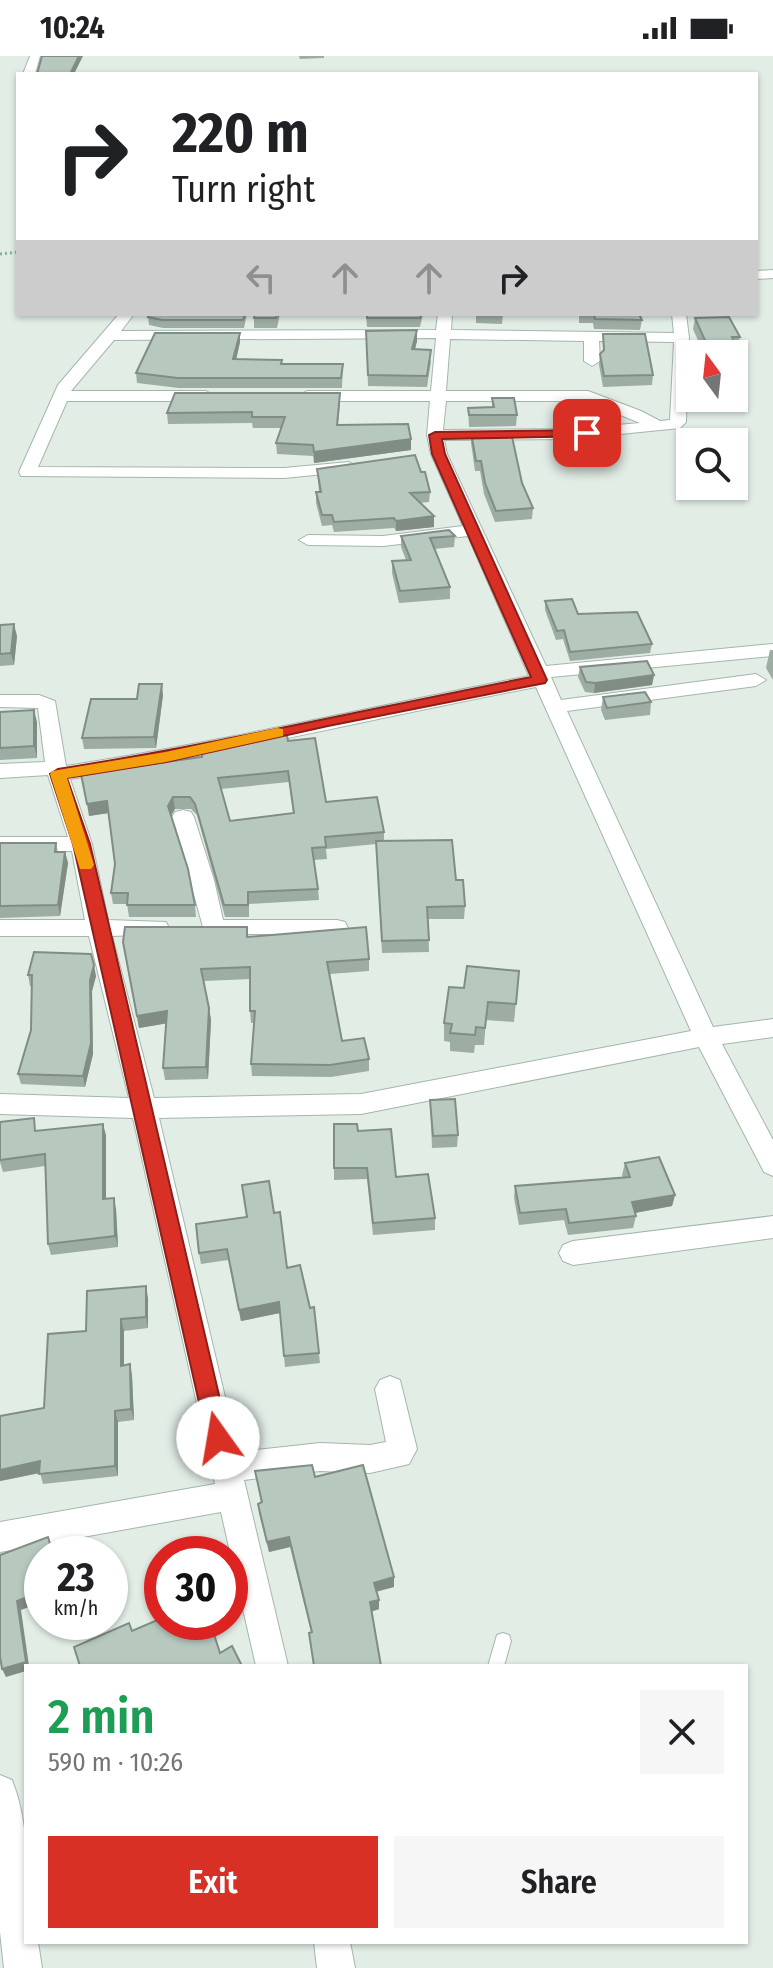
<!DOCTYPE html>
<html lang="en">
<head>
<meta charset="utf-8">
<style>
  body { margin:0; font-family:"Fira Sans Condensed",sans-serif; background:#f6f6f6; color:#202124; height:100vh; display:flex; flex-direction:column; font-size:30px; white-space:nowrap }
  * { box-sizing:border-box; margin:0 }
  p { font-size:26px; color:#757577 }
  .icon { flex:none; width:44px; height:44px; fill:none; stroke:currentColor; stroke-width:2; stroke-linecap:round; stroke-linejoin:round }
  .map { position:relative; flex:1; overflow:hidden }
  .drawer { position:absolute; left:24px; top:1608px; width:724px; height:280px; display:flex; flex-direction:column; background:#fff; border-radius:0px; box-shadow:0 2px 6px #0004 }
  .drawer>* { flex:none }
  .guide { position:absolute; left:16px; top:16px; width:742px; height:244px; border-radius:0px; box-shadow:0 2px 6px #0004; background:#fff; color:#202124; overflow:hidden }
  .needle { width:52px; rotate:345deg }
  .buttons { position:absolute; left:676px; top:284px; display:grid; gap:16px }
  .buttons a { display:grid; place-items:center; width:72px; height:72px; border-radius:0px; background:#fff; box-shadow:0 2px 6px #0004; font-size:40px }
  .speed { position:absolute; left:24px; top:1480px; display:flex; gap:16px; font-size:40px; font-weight:700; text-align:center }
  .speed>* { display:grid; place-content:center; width:104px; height:104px; border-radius:50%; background:#fff; box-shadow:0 2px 6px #0004; line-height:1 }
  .speed small { font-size:20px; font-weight:400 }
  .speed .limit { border:12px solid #d22; background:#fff; color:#111 }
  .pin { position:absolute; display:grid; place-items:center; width:68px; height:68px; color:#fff; margin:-34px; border-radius:16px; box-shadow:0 4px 12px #0006 }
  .me { position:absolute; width:88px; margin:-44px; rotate:347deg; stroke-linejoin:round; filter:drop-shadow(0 0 6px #0008) }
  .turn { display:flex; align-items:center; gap:28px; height:168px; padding:0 24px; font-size:36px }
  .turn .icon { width:104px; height:104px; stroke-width:2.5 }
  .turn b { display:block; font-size:56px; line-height:68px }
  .lanes { display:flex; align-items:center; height:76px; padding:0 24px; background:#0003; justify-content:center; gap:40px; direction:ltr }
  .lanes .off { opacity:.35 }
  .round { display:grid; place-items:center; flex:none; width:84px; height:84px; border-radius:0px; background:#f6f6f6 }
  .overview { display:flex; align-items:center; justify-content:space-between; height:136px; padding:0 24px }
  h1 { font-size:48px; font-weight:600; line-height:60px; color:#1e9e55 }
  .action { display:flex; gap:16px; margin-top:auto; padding:16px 24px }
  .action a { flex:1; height:92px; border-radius:0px; background:#d93025; color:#fff; font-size:32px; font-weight:600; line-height:92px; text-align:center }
  .action a+a { background:#f6f6f6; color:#202124 }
  .status { display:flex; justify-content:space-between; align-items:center; height:56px; padding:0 40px; background:#fff; direction:ltr }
  .status svg { height:22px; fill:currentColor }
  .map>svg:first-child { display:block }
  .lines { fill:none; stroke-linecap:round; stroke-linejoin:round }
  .lane-casing { stroke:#a4b6ac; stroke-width:2 }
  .street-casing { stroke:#a4b6ac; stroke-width:2 }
  .path { stroke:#7fb499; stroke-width:3; stroke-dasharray:2 3; stroke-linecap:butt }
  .lane { fill:#fff; fill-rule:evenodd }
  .street { fill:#fff; fill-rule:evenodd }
  .wall { fill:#9dada3; fill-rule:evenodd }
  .shaded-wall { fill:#808d85 }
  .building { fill:#b7c9be; stroke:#808d85; stroke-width:2; fill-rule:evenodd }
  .route { fill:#d93025; stroke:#8d1f18; stroke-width:2 }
  .slow { fill:#f59e0b }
</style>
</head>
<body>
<div class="status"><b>10:24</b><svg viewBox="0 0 49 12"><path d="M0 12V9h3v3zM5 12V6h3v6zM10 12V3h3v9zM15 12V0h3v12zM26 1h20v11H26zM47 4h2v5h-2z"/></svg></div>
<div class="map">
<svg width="773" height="1912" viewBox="0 0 773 1912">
  <rect width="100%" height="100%" fill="#e2ede6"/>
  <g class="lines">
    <defs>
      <polygon id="lane" points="503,1577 509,1579 511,1585 504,1610 488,1610 497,1579"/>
      <g id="street">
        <polygon points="30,0 40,0 35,18 23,18"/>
        <polygon points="773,214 773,222 756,223 756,215"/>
        <path d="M 119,258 L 134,258 L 121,275 L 436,274 L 438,258 L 452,258 L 451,274 L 674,277 L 672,258 L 686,258 L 689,282 L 686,366 L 680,372 L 571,383 L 444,384 L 447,398 L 546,610 L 773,588 L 773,600 L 551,621 L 561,644 L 756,618 L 766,624 L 756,630 L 567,655 L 713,971 L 773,963 L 773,981 L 722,988 L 773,1084 L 773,1120 L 764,1116 L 699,991 L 361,1058 L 159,1062 L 238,1396 L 320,1387 L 370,1389 L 386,1386 L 375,1333 L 380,1324 L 390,1320 L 400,1324 L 417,1393 L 409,1408 L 370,1417 L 320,1415 L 244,1424 L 288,1610 L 256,1610 L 221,1456 L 0,1496 L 0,1466 L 215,1428 L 133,1062 L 0,1058 L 0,1038 L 129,1042 L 89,880 L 0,880 L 0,864 L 85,864 L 72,795 L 0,795 L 0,781 L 68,781 L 48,719 L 0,722 L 0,708 L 45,706 L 38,652 L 0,651 L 0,639 L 39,639 L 55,645 L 66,710 C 221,686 375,650 529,620 L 468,480 L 383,490 L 308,489 L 299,484 L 308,479 L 383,480 L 463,470 L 431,398 L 427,379 L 430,345 L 307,345 L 299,340 L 307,335 L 431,335 L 436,282 L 114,284 L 71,335 L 206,335 L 214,340 L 206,345 L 67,345 L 38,411 L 284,412 L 349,406 L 357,411 L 355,415 L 284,422 L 21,420 L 19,416 L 58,329 ZM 450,283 L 584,285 L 584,305 L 592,310 L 600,305 L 599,285 L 674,286 L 670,364 L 660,365 L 641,355 L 588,335 L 446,335 ZM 446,345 L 586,345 L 640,367 L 571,373 L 443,374 ZM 536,631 L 691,975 L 361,1038 L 154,1042 L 112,880 L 166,878 L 169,872 L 166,866 L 108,864 L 92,788 L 70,723 C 226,698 380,661 536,631 Z"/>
        <polygon points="183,754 191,756 194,761 214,824 223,864 337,864 345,866 348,872 345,878 205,878 172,761 175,756"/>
        <polygon points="773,1160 773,1182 573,1209 563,1205 559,1197 563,1189 573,1185"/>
        <path d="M 0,1719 L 12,1724 C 32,1773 26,1834 26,1886 L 38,1886 L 42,1912 L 4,1912 L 0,1876 Z"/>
        <polygon points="314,1886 350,1886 355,1912 317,1912"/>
      </g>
    </defs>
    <use href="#lane" class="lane-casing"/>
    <use href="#street" class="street-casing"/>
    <polyline class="path" points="0,198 18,196"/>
    <use href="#lane" class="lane"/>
    <use href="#street" class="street"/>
  </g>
  <g class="wall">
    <polygon points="299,0 324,0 324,2 300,3"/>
    <polygon points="150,258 247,258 244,272 163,272 149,269 148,261"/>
    <polygon points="280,258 277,272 254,272 254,262"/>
    <polygon points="366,258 423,258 420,271 367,271"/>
    <polygon points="476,258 503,258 502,268 476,267"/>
    <polygon points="579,258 639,258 642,264 640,274 594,273 593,267 579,267"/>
    <polygon points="695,262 740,281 738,292 746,309 744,320 734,321 734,298 704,298 693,273"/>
    <polygon points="417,274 417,285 415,294 431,305 427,331 368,330 366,275"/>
    <polygon points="240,277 240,286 236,303 282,308 343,308 342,332 179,332 137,327 136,317"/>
    <polygon points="603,278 653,319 652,329 603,331 599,309 600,298 603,296"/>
    <polygon points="492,342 517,359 516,370 469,371 468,352 492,351"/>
    <polygon points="340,348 338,369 411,394 314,407 313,400 277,398 276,387 282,372 253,372 252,367 168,368 167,357"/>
    <polygon points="471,376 522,427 533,452 532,463 495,466 484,438 480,415 475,415 471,387"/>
    <polygon points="317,413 421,416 430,436 429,446 420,447 434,460 434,471 396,475 394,472 334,476 332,469 322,470 316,447 316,436 319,436"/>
    <polygon points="401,480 455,480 454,491 434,493 450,531 450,543 399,547 392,517 392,505 406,504 401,491"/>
    <polygon points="545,545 652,588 650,597 570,605 563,583 556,584 545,554"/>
    <polygon points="0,569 17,580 14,609 0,610"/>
    <polygon points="770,594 773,594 773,624 766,612"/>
    <polygon points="580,611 654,619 652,629 594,637 585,636 578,621"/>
    <polygon points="163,639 156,692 84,693 82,682 137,643"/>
    <polygon points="603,641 651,646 650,659 605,664 601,654"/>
    <polygon points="0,656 37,666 37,702 0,704"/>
    <path d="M 288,685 L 326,746 L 384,776 L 384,785 L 456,824 L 465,850 L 464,863 L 428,863 L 429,896 L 382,897 L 376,788 L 326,793 L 327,803 L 314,804 L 318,833 L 319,844 L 249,848 L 249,861 L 225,861 L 197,759 L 191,753 L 175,753 L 171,760 L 195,849 L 196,861 L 129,861 L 127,848 L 113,848 L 111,837 L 115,808 L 108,757 L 89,760 L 202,701 ZM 289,726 L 293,757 L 230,765 L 221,733 Z"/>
    <polygon points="0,787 56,787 58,796 65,796 68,807 60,860 0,862"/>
    <polygon points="247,871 248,881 369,903 369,915 330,918 342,985 369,1003 369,1015 331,1021 252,1020 251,1008 254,967 251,967 250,955 250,923 204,925 211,964 208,1023 165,1024 163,1012 166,967 139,972 123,886"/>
    <polygon points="519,915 514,966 486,964 484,989 475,989 474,997 450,995 450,986 444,985 444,967 464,932"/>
    <polygon points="28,919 96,920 92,935 93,998 85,1031 21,1028 18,1018 31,974 32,930 30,930"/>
    <polygon points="430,1044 458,1079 457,1091 432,1092"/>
    <polygon points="0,1066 37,1075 106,1079 106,1143 116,1153 118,1191 51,1199 48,1188 45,1110 3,1116 0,1106"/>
    <polygon points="358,1075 396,1121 435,1162 435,1174 373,1179 367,1123 334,1124 334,1112"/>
    <polygon points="625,1107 675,1139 672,1150 635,1157 636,1160 633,1172 568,1179 564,1164 519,1169 514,1142 515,1130 623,1122 622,1119"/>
    <polygon points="274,1157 287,1212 310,1252 314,1251 320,1307 285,1311 280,1257 241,1265 228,1204 201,1208 199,1197"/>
    <polygon points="148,1242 148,1272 124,1275 124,1309 130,1308 132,1320 134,1364 118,1366 118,1420 43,1428 40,1417 0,1425 0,1360 44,1352 86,1275"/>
    <polygon points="255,1415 315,1421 394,1521 394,1531 376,1536 379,1544 379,1553 311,1576 290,1491 269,1496 259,1458 258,1448 261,1447"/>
  </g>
  <g class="shaded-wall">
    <polygon points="79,0 83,0 74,18 70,18"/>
    <polygon points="417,274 417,285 412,304 412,293"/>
    <polygon points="240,277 240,286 234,313 233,303"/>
    <polygon points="411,383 411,394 314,407 314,396"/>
    <polygon points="434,460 434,471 396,475 396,465"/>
    <polygon points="14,568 17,580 14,609 11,597"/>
    <polygon points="654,619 652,629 594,637 595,627"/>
    <polygon points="162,628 163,639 156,692 154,681"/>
    <polygon points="34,654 37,666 37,702 34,690"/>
    <polygon points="173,741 175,753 169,762 168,750"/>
    <polygon points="107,745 109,757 89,760 87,748"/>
    <polygon points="65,796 68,807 60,860 58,849"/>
    <polygon points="94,909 96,920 92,935 93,998 85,1031 83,1020 90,924"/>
    <polygon points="209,952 211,964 208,1023 206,1011"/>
    <polygon points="167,955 169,967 139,972 137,960"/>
    <polygon points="103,1068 106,1079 106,1154 103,1143"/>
    <polygon points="675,1139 672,1150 629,1158 632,1146"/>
    <polygon points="114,1142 116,1153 118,1191 115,1180"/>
    <polygon points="146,1230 148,1242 148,1272 146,1261"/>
    <polygon points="279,1246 280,1257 241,1265 239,1254"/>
    <polygon points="121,1263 124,1275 124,1321 121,1310"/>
    <polygon points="130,1308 132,1320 134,1364 131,1353"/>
    <polygon points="115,1355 118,1366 118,1420 115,1410"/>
    <polygon points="40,1405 44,1416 0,1425 0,1414"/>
    <polygon points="289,1481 290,1491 269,1496 267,1486"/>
    <polygon points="394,1521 394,1531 374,1536 374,1527"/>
    <polygon points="42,1536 42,1546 21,1554 29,1610 26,1610 26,1615 6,1621 2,1613 17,1545"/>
    <polygon points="379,1544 379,1553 370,1556 370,1546"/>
  </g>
  <g class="building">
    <polygon points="42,0 79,0 70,18 37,18"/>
    <polygon points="150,258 245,258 243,264 162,264 148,261"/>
    <polygon points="255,258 277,258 276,262 254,262"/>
    <polygon points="367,258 421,258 420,262 367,262"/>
    <polygon points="594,258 639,258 642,264 595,263"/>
    <polygon points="729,261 740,281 732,281 746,309 734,309 734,298 711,298 695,262"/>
    <polygon points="417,274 412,293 431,294 427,320 368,319 366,275"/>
    <polygon points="155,277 240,277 233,303 282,304 281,308 343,308 341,322 178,322 136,317"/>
    <polygon points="603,278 645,278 653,319 604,320 600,298 604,294"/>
    <polygon points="175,337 340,337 337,369 408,368 411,383 314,396 313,389 276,387 285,361 252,361 252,356 167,357"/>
    <polygon points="492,342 514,342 517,359 469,359 468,352 494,351"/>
    <polygon points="471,376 511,376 522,427 533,452 496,455 485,427 481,405 476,405"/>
    <polygon points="415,399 421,416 425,416 430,436 410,437 434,460 396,465 394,462 334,466 332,459 322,459 316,436 321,436 317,413"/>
    <polygon points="449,474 455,480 430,482 450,531 400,535 392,505 411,504 401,480"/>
    <polygon points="572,543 578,558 637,556 652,588 570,596 564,574 557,575 545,545"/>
    <polygon points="14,568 11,597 0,598 0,569"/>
    <polygon points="647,605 654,619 595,627 586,626 580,611"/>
    <polygon points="139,628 162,628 154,681 82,682 91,643 137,643"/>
    <polygon points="645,636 651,646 607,652 603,641"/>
    <polygon points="34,654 34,690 0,692 0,656"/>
    <path d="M 286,674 L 288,685 L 315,682 L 326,746 L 377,741 L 384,776 L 325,781 L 326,791 L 312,792 L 318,833 L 248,836 L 248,849 L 224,849 L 195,748 L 190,741 L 173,741 L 168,750 L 188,813 L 195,849 L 127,849 L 128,837 L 111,837 L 115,808 L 107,745 L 87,748 L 81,718 L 202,701 L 202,690 ZM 288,715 L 294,757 L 230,765 L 218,722 Z"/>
    <polygon points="452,784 456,824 463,824 465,850 427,851 429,884 382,885 376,785"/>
    <polygon points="0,787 56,787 55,796 65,796 58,849 0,850"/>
    <polygon points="125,871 247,871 247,881 366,871 369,903 327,906 342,985 364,982 369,1003 330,1009 251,1008 255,955 250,955 250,911 201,913 209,952 206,1011 163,1012 167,955 137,960 123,886"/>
    <polygon points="34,896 91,898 94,909 90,924 91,987 83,1020 18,1018 31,974 32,919 28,919"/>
    <polygon points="467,910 519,915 516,948 488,946 485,972 476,971 475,979 450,977 452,968 444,967 449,931 464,932"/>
    <polygon points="455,1043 458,1079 433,1080 430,1044"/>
    <polygon points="34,1062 35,1075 103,1068 103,1143 114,1142 115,1180 48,1188 45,1098 0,1104 0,1066"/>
    <polygon points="334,1068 357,1068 358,1075 391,1073 396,1121 428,1118 435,1162 373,1167 367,1112 334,1112"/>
    <polygon points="659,1101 675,1139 632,1146 636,1160 569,1167 566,1153 520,1157 515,1130 630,1121 625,1107"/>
    <polygon points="269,1125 274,1157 280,1156 287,1212 300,1209 310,1252 314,1251 319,1297 284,1300 279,1246 239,1254 227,1193 199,1197 196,1168 247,1161 242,1129"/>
    <polygon points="146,1230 146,1261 121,1263 121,1310 130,1308 131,1353 115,1355 115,1410 39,1418 40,1405 0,1414 0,1360 44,1352 48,1278 86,1275 87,1235"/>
    <polygon points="312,1409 315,1421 363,1409 394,1521 374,1527 379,1544 370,1546 381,1610 314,1610 309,1577 312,1576 289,1481 267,1486 258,1448 262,1446 255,1415"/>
    <polygon points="48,1481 53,1498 42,1498 42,1536 17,1545 26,1606 2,1613 0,1600 0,1499"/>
    <polygon points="162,1562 162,1566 210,1566 220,1597 232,1590 242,1610 80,1610 74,1591 129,1567 132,1575"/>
  </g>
  <path class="route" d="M 587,374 L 594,377 L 592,380 L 442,383 L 445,398 L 547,624 L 545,627 L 328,670 L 166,706 L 67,722 L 90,788 L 229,1382 L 226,1389 L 218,1392 L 210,1389 L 207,1382 L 73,788 L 50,718 L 58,713 C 217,688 373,652 531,621 L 432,398 L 429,379 L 435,376 Z"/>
  <polygon class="slow" points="277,672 283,673 283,680 166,706 67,722 94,809 91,813 80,813 50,718 52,715 166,696"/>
</svg>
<div class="buttons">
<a><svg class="needle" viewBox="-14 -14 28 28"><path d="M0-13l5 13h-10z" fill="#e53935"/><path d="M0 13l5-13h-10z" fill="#757577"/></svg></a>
<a><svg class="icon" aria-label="search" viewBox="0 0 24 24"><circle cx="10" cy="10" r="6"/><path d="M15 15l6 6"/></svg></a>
</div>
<div class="speed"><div>23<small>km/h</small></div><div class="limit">30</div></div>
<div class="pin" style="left:587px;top:377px;background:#d93025"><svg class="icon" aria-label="arrive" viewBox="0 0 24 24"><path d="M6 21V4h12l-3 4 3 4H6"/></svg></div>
<svg class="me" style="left:218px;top:1382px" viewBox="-20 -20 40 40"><circle r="19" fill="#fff"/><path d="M0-13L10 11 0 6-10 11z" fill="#d93025"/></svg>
<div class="guide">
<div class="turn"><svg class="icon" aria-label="right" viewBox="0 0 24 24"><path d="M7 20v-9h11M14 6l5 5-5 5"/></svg><div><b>220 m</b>Turn right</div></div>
<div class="lanes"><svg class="icon off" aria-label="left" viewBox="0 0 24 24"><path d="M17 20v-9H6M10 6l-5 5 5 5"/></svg><svg class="icon off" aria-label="ahead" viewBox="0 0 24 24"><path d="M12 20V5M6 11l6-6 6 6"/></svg><svg class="icon off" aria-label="ahead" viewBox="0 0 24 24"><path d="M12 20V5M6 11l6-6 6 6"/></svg><svg class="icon" aria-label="right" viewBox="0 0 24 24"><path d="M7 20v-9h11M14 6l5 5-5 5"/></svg></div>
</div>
<section class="drawer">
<div class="overview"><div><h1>2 min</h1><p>590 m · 10:26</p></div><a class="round"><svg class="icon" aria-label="close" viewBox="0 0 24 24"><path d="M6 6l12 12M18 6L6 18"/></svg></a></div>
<div class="action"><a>Exit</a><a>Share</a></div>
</section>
</div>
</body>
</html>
